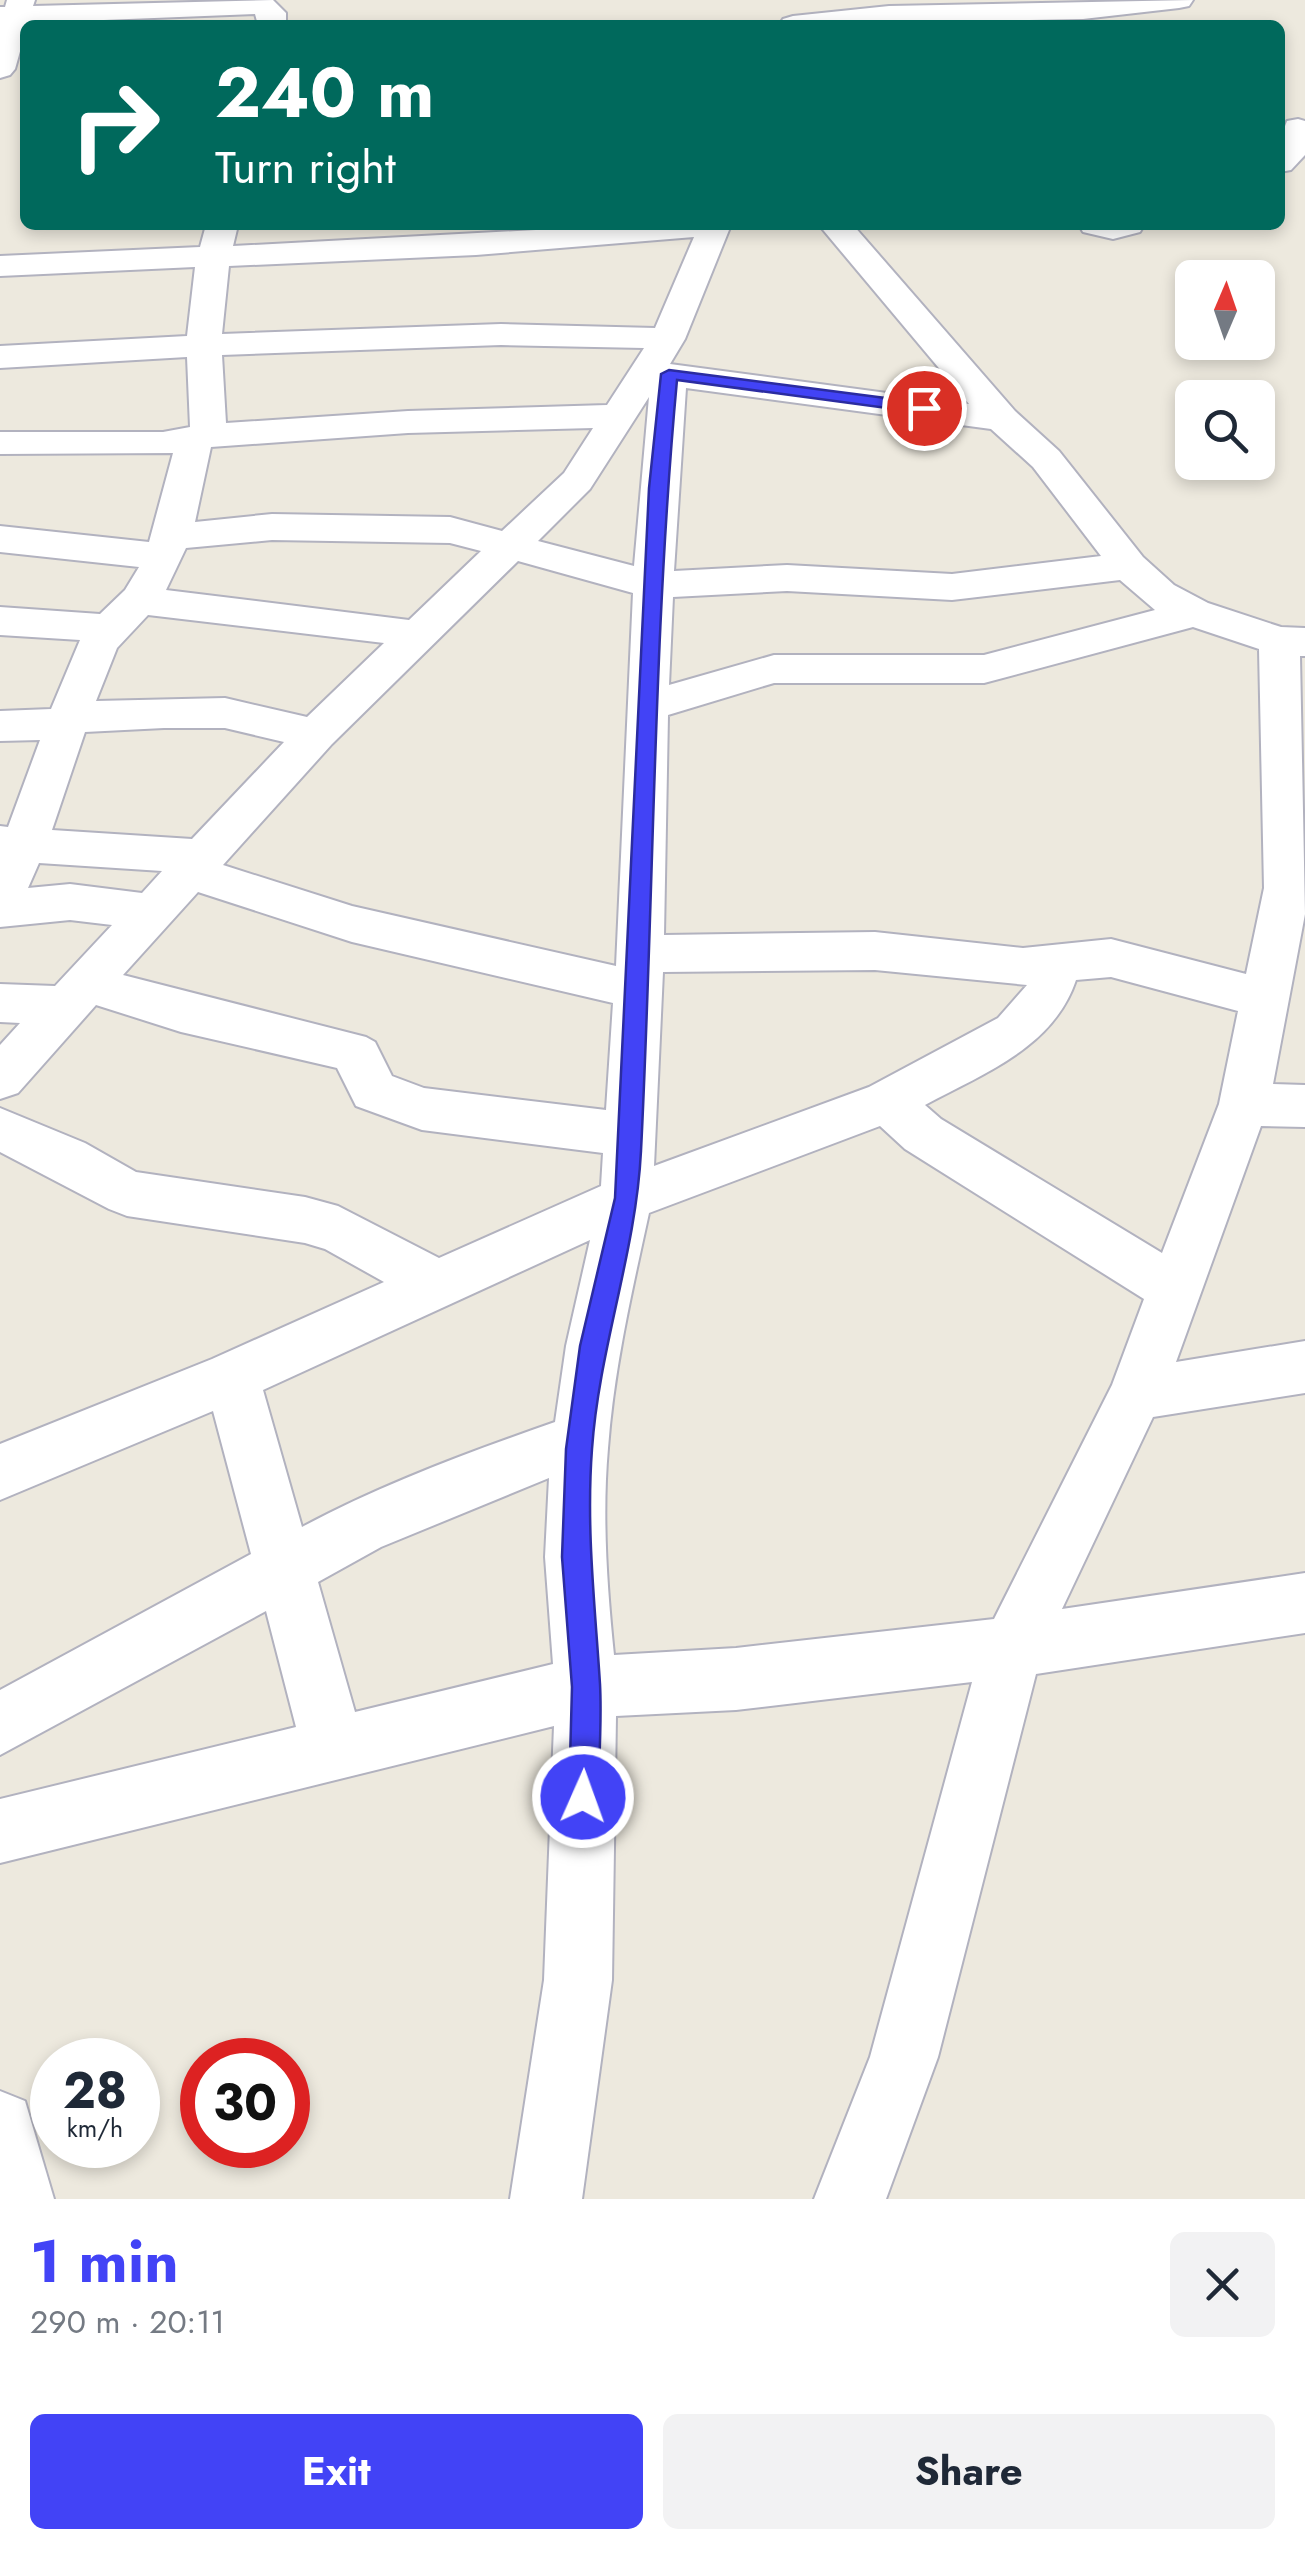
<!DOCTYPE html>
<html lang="en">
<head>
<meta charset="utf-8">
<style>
  body { margin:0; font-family:Jost,sans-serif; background:#f2f2f3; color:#1f2937; height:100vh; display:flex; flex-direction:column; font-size:38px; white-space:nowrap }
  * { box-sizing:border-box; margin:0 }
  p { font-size:32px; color:#747a83 }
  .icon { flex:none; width:55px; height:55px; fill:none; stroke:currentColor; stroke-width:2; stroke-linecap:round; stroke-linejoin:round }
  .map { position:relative; height:2199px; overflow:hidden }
  .drawer { display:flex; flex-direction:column; background:#fff; flex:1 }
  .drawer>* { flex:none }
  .banner { position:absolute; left:20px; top:20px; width:1265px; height:210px; border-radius:15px; box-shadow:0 5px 15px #0003; background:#00695c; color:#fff; overflow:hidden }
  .needle { width:65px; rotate:2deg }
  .fabs { position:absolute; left:1175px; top:260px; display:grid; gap:20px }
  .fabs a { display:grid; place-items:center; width:100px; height:100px; border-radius:15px; background:#fff; box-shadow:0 5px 15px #0003; font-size:50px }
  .speed { position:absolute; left:30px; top:2038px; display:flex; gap:20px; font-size:50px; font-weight:700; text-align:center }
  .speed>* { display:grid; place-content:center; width:130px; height:130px; border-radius:50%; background:#fff; box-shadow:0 5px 15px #0003; line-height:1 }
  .speed small { font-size:25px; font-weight:400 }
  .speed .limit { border:15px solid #d22; background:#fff; color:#111 }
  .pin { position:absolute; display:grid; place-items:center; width:85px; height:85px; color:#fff; margin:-42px; border:5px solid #fff; border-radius:50%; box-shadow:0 2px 10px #0007 }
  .me { position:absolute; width:110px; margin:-55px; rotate:2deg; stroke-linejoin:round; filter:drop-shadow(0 0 8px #0008) }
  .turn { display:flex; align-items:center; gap:35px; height:210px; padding:0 30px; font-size:45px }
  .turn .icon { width:130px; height:130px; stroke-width:2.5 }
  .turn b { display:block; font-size:70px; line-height:85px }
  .round { display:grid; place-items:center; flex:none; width:105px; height:105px; border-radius:15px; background:#f2f2f3 }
  .head { display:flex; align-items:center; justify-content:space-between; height:170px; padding:0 30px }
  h1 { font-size:60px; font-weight:700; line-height:75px; color:#4243f6 }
  .button { display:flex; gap:20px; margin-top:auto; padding:20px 30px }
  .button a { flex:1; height:115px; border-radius:15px; background:#4243f6; color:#fff; font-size:40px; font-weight:700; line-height:115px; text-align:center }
  .button a+a { background:#f2f2f3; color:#1f2937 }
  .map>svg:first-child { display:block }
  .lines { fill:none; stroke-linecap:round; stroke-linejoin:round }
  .minor-casing { stroke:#b2b2bf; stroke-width:4 }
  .minor { fill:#fff; fill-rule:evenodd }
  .route { fill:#4243f6; stroke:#2b2ca0; stroke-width:2.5 }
</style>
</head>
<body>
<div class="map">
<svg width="1305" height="2199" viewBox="0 0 1305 2199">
  <rect width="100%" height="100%" fill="#ede9de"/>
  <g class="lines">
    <defs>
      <g id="minor">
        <polygon points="7,0 35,0 33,6 273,0 286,13 286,25 258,25 255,14 28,23 15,69 10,75 0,78 0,7 5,7"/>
        <polygon points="1193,0 1189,6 1179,8 1083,19 779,25 783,19 793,16 889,6"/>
        <polygon points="1298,119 1305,121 1305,155 1291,170 1280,172 1280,139 1287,121"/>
        <path d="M 206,225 L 238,225 L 233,246 L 628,225 L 731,225 L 685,339 L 670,364 L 969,404 L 819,225 L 853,225 L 1015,411 L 1059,451 L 1143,557 L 1174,585 L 1208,603 L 1281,627 L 1305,628 L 1305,656 L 1300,656 L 1305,914 L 1273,1084 L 1305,1085 L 1305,1127 L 1261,1126 L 1176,1362 L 1305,1341 L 1305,1393 L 1153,1417 L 1062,1609 L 1305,1573 L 1305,1633 L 1036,1674 L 938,2057 L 886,2199 L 814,2199 L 870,2057 L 972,1682 L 736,1710 L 616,1716 L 612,1980 L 582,2199 L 510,2199 L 544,1980 L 554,1726 L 0,1863 L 0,1799 L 296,1727 L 266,1611 L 0,1755 L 0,1690 L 251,1554 L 213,1411 L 0,1500 L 0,1444 L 212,1359 L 384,1282 L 325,1249 L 305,1243 L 127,1216 L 109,1209 L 0,1152 L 0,1108 L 85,1143 L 136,1172 L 305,1197 L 338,1206 L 439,1258 L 601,1186 L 603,1153 L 422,1130 L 356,1106 L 337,1068 L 181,1032 L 96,1005 L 18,1093 L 0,1099 L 0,1045 L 20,1023 L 0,1022 L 0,984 L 55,986 L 112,925 L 70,920 L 0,927 L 0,826 L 8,827 L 40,740 L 0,741 L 0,711 L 51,709 L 80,640 L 0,635 L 0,607 L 100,614 L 125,590 L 139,567 L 0,552 L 0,526 L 149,542 L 173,453 L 0,454 L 0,432 L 163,432 L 190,427 L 187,357 L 0,368 L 0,346 L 187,336 L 195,267 L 0,276 L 0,256 L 200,247 ZM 694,237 L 655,328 L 501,324 L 222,334 L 229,266 L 476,255 ZM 501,345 L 644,348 L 607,405 L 408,411 L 226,423 L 222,355 ZM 686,388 L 991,429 L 1033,467 L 1101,556 L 952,574 L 787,565 L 674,571 ZM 649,397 L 634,566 L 538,541 L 590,489 ZM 593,428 L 564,473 L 502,531 L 450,517 L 272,514 L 195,522 L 211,447 L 408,433 ZM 272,540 L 450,543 L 481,551 L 409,620 L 166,590 L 186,548 ZM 518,561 L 633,593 L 616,966 L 352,906 L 223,865 L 332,744 ZM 1120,580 L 1155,610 L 984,655 L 774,655 L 669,685 L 673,597 L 787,591 L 952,600 ZM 148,615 L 384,643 L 307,717 L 225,698 L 96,701 L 117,648 ZM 1193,627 L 1259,649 L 1264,888 L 1246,974 L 1111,939 L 1023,948 L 875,932 L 664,935 L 668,715 L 774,683 L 984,683 ZM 164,728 L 225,728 L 284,742 L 192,839 L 52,830 L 85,732 ZM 39,863 L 162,871 L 142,893 L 70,884 L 28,888 ZM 198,892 L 352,942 L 613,1003 L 606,1110 L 424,1088 L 392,1076 L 375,1042 L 366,1037 L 123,975 ZM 875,970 L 1027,985 L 998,1018 L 869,1087 L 654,1166 L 663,972 ZM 1111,977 L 1238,1011 L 1219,1104 L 1162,1253 L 941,1119 L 925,1105 C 984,1073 1053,1048 1076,980 ZM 880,1126 L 905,1149 L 1144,1299 L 1112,1385 L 994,1619 L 736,1648 L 614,1655 C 607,1586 602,1517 608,1448 C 614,1368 632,1291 649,1213 ZM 590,1240 L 566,1346 L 555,1422 C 469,1452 382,1484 302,1527 L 263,1390 ZM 549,1478 L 545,1557 L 553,1664 L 355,1712 L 318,1582 L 381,1547 Z"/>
        <polygon points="1079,225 1144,225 1140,232 1113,239 1083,232"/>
        <polygon points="0,2091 25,2101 54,2199 0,2199"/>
      </g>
    </defs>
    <use href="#minor" class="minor-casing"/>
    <use href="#minor" class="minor"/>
  </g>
  <path class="route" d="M 669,370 L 924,403 L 932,408 L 924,413 L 677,380 C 653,637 654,894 641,1151 C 636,1252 599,1348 592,1449 C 586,1529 595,1605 600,1684 C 602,1721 599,1760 598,1797 L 594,1807 L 583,1812 L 573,1807 L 569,1797 L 572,1687 L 562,1557 L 566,1449 L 580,1346 L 615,1198 L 649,488 L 661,374 Z"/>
</svg>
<div class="fabs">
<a><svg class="needle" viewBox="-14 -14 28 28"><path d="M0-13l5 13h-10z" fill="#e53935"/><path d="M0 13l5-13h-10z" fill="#747a83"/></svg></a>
<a><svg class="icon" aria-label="search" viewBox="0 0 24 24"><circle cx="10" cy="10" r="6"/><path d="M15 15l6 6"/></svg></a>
</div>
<div class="speed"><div>28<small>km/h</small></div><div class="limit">30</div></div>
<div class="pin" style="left:924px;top:408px;background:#d93025"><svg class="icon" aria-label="arrive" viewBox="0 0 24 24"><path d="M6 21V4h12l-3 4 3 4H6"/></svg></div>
<svg class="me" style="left:583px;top:1797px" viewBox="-20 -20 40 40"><circle r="17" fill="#4243f6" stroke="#fff" stroke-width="3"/><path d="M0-11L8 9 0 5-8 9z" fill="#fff"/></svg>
<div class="banner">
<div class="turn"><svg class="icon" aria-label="right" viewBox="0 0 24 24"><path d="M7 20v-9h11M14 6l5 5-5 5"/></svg><div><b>240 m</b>Turn right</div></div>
</div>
</div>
<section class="drawer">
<div class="head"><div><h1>1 min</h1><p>290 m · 20:11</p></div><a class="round"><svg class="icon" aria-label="close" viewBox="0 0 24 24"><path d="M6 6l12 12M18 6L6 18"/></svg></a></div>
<div class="button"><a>Exit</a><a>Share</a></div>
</section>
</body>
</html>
